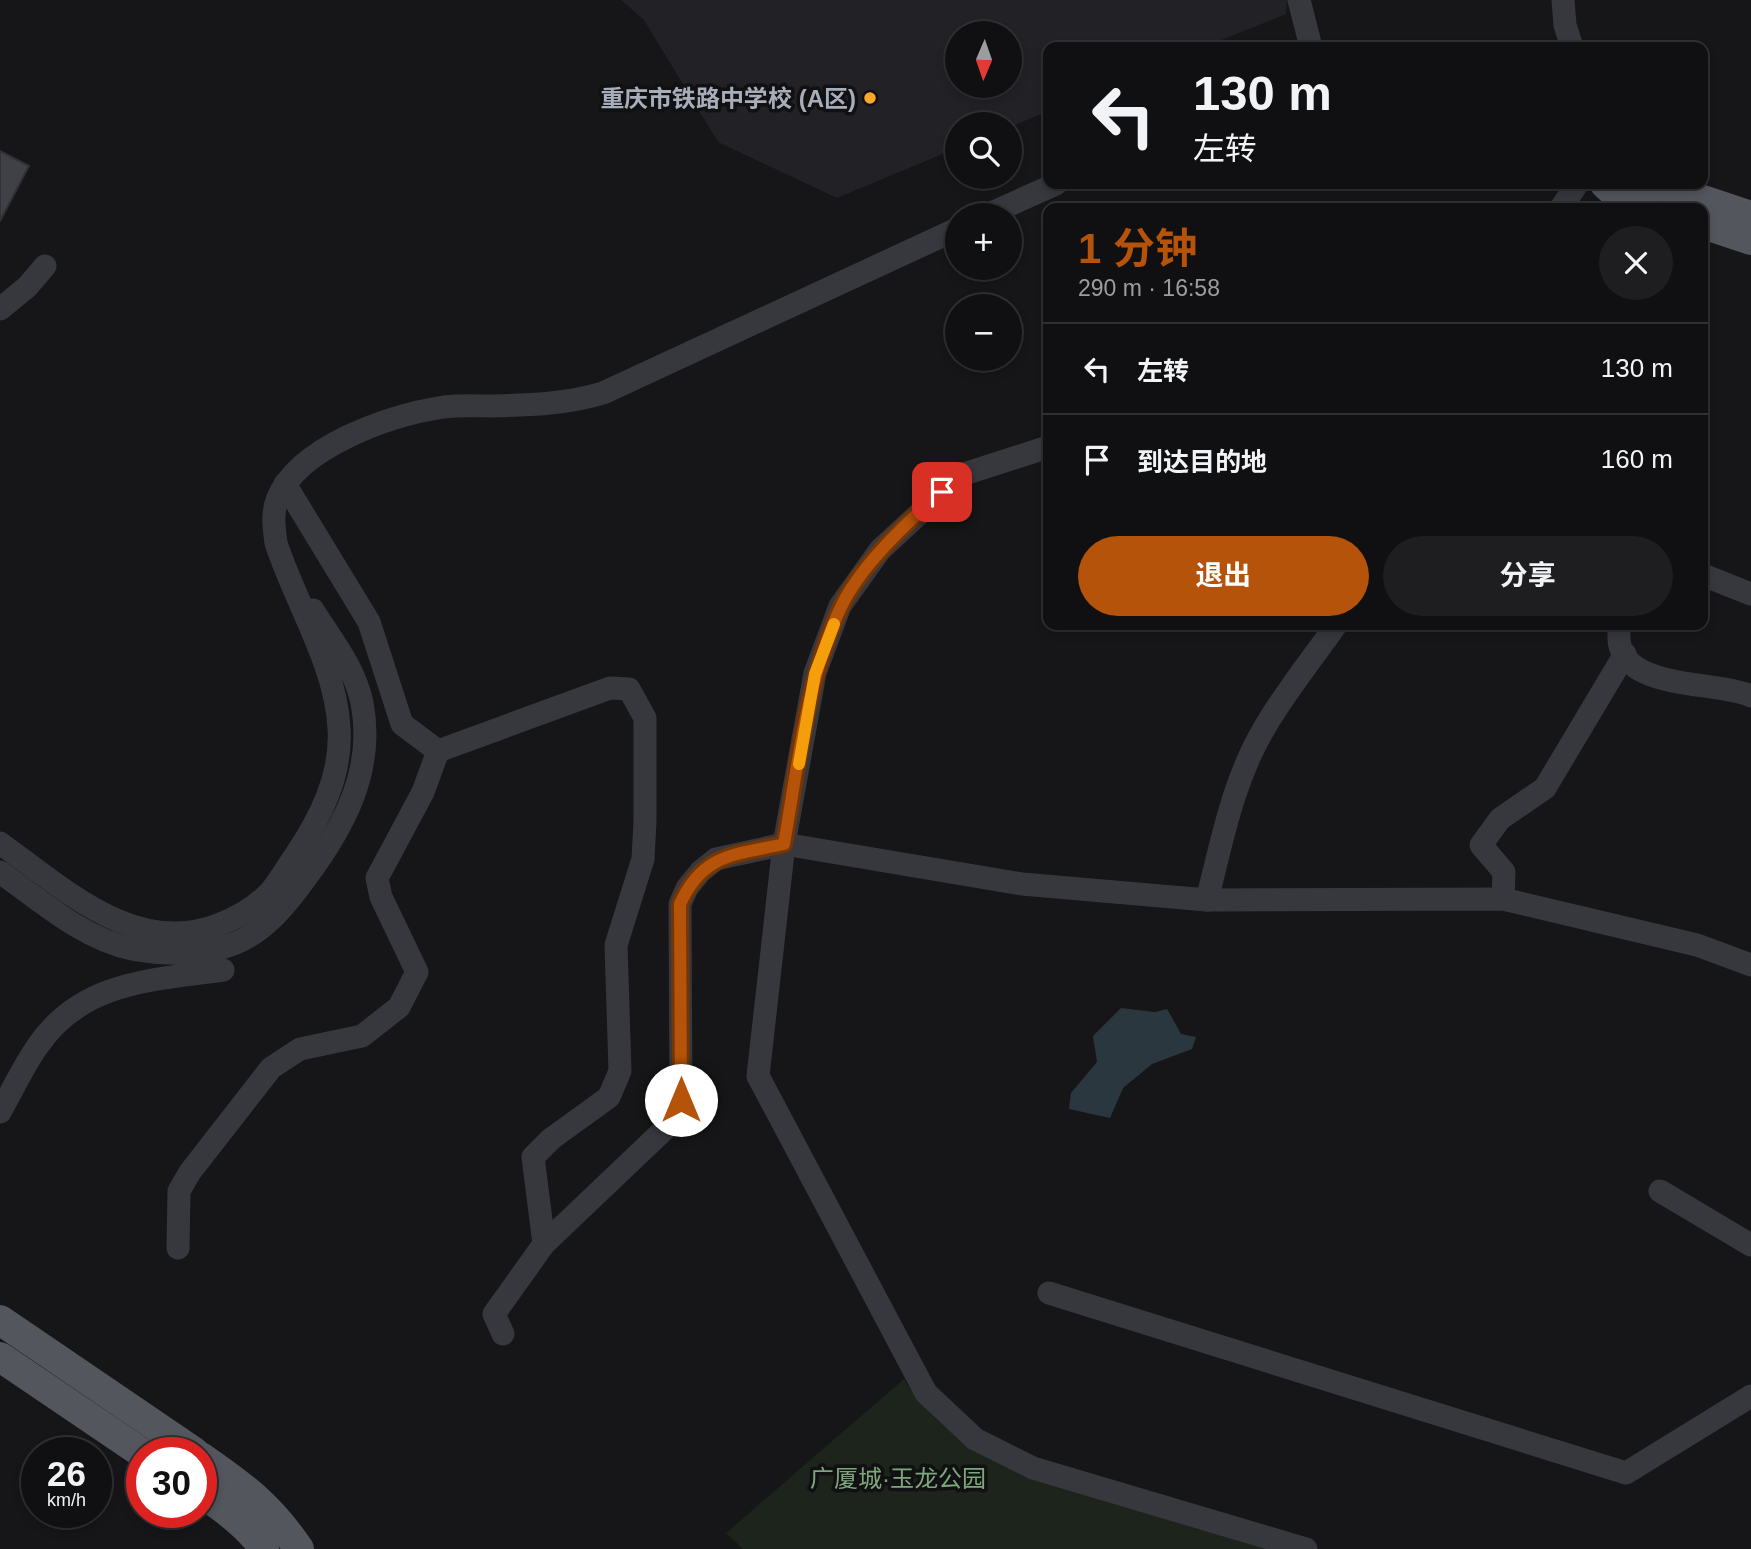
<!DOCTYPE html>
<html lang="zh">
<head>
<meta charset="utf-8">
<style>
  body { margin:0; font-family:Arial,"Noto Sans SC",sans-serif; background:#1e1e20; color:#f1f3f6; height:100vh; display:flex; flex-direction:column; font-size:26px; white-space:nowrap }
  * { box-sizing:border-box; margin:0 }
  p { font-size:23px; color:#9c9d9f }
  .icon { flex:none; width:38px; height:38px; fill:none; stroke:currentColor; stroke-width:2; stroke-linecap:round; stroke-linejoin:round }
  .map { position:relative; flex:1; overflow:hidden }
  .details { position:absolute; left:1043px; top:203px; width:665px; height:427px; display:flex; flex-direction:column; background:#101012; border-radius:14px; box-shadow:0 4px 10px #0003,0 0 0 2px #303032 }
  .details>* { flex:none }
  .hud { position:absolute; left:1043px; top:42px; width:665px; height:147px; border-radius:14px; box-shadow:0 4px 10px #0003,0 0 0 2px #303032; background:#101012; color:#f1f3f6; overflow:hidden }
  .needle { width:46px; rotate:182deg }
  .controls { position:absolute; left:945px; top:21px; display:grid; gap:14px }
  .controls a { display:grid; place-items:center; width:77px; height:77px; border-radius:50%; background:#101012; box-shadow:0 4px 10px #0003,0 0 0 2px #303032; font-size:35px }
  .speed { position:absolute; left:21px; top:1437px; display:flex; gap:14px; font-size:35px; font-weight:700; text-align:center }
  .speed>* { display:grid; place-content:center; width:91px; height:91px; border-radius:50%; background:#101012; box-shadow:0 4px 10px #0003,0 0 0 2px #303032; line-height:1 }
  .speed small { font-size:18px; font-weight:400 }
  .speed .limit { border:10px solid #d22; background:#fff; color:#111 }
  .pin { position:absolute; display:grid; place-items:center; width:60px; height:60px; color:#fff; margin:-30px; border-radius:14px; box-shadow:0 4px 10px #0006 }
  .me { position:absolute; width:77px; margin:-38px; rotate:0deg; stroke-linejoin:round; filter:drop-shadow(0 0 5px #0008) }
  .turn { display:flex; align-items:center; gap:24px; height:147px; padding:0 35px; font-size:32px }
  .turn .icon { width:91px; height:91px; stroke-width:2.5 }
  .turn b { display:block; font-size:49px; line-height:60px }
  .round { display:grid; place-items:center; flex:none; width:74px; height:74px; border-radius:37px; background:#1e1e20 }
  .head { display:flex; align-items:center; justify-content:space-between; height:119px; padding:0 35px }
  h1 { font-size:42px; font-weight:700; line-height:52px; color:#b45309 }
  .primary-button { display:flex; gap:14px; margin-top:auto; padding:14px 35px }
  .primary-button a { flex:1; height:80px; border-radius:42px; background:#b45309; color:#fff; font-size:28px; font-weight:700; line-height:80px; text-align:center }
  .primary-button a+a { background:#1e1e20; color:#f1f3f6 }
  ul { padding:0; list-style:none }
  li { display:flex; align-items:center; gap:21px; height:91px; padding:0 35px; border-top:2px solid #303032 }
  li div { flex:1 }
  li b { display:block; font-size:26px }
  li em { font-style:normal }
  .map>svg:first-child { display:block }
  .built { fill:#222226; fill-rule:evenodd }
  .green { fill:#1c241c }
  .water { fill:#2b373e }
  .building { fill:#404146; stroke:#303035; stroke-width:2 }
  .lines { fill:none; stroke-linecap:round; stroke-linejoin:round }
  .minor { stroke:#37383e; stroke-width:23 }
  .major { stroke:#53565d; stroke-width:30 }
  .route-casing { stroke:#753606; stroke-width:18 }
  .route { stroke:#b45309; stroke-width:12 }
  .slow { stroke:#f59e0b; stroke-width:12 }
  .poi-dot { fill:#ffa728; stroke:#111113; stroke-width:2.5 }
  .labels { text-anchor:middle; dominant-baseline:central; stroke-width:7; stroke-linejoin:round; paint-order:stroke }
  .poi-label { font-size:24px; font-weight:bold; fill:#a7aeba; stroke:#111113; text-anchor:end }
  .park-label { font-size:24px; fill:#7da67c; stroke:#111113 }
</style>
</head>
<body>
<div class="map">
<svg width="1751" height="1549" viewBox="0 0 1751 1549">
  <rect width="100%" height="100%" fill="#161618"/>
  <path class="built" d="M 621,0 L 1287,0 L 1286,14 L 1204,47 L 1048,47 L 1048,111 L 1010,127 L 1010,124 L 957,124 L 957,148 L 837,198 L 718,142 L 644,20 ZM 957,33 L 1010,33 L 1010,86 L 957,86 Z"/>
  <path class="green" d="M 904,1379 C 932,1426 980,1456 1030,1476 L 1274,1549 L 743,1549 L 726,1533 Z"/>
  <polygon class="water" points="1121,1008 1155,1012 1167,1009 1181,1034 1196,1037 1192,1049 1152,1064 1123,1088 1110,1118 1069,1109 1071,1093 1097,1062 1093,1036"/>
  <polygon class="building" points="0,151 29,166 0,221"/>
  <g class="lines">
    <g class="minor">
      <polyline points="1299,0 1311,47"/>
      <polyline points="1563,0 1565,25 1572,47"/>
      <polyline points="1561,208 1577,184"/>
      <polyline points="987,215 1056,184"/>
      <polyline points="0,309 27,287 45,266"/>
      <polyline points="1048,447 961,475 880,550 840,606 815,673 784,844 758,1076 926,1393 975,1439 1033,1468 1306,1549"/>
      <polyline points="285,484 369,622 402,724 438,751"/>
      <polyline points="1703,575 1751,594"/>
      <path d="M 1620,625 C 1607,693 1714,679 1751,696"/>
      <polyline points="438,751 610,688 629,689 645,718 645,821 643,859 616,945 620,1071 609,1097 551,1139 533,1157 544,1244"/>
      <path d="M 0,843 C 63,888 135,957 218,925 C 237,918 257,906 271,891 C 280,880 287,867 295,856 C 321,817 342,775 339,728 C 336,665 295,602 276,543 C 274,528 272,514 277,500 C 298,446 391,415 444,407 C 460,405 476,406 492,406 C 531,405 566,404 603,393 L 957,229"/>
      <path d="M 0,872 C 40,900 83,939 132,949 C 165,955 204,956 236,943 C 266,930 287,904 305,879 C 344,827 375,770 362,703 C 355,668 331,639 313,610"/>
      <polyline points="1503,899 1504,872 1481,845 1500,819 1545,788 1625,654"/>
      <path d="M 1207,900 C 1222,841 1233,780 1265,727 C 1286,691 1313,658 1336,625"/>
      <path d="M 0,1112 C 12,1091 23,1067 37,1047 C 81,981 153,980 223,970"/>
      <polyline points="1660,1191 1751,1245"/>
      <polyline points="178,1248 179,1191 190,1172 271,1068 300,1049 362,1036 399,1007 417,972 381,897 377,878 423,792 438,751"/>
      <polyline points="1049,1293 1626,1473 1751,1396"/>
      <polyline points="503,1334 494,1314 544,1244 668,1126 681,1100 680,904 687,888 701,871 716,859 784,844 1022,884 1207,900 1503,899 1697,945 1751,965"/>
    </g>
    <g class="major">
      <polyline points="1605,184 1615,193 1658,208"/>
      <polyline points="1655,184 1751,216"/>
      <polyline points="1703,224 1751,240"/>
      <polyline points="0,1320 194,1452"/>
      <polyline points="0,1357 142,1453"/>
      <path d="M 201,1457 C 243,1486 270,1506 299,1549"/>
      <path d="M 201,1493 C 224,1508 249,1526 264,1549"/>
    </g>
  </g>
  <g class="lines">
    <defs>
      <path id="route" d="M 681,1100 L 680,904 C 703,853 735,855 784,844 C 798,765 806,682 840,609 C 859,567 907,522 942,492"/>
    </defs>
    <use href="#route" class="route-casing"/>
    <use href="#route" class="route"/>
    <polyline class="slow" points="799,764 815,674 834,624"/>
  </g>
  <circle class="poi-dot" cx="870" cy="98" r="7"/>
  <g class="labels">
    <g class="poi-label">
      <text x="856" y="98">重庆市铁路中学校 (A区)</text>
    </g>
    <g class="park-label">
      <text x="898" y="1478">广厦城·玉龙公园</text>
    </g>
  </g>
</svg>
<div class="controls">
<a><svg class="needle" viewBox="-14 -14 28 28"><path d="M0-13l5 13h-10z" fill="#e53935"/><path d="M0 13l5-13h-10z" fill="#9c9d9f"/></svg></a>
<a><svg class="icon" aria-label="search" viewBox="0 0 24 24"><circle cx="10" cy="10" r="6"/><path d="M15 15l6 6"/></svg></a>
<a>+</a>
<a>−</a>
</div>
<div class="speed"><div>26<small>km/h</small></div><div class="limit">30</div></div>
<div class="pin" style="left:942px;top:492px;background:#d93025"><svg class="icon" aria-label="arrive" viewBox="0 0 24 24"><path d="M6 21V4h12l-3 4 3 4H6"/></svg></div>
<svg class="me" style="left:681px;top:1100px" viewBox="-20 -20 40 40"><circle r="19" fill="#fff"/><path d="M0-13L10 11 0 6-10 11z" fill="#b45309"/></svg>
<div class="hud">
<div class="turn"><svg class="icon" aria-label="left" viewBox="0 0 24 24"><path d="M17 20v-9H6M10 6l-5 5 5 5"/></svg><div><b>130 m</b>左转</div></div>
</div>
<section class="details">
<div class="head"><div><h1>1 分钟</h1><p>290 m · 16:58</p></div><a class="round"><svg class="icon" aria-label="close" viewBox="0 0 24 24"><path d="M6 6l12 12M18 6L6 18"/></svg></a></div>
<ul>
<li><svg class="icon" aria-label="left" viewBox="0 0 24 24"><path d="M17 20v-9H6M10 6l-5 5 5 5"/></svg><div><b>左转</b></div><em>130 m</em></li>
<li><svg class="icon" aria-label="arrive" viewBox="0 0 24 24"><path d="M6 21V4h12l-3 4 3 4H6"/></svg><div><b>到达目的地</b></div><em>160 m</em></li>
</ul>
<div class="primary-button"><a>退出</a><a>分享</a></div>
</section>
</div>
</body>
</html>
